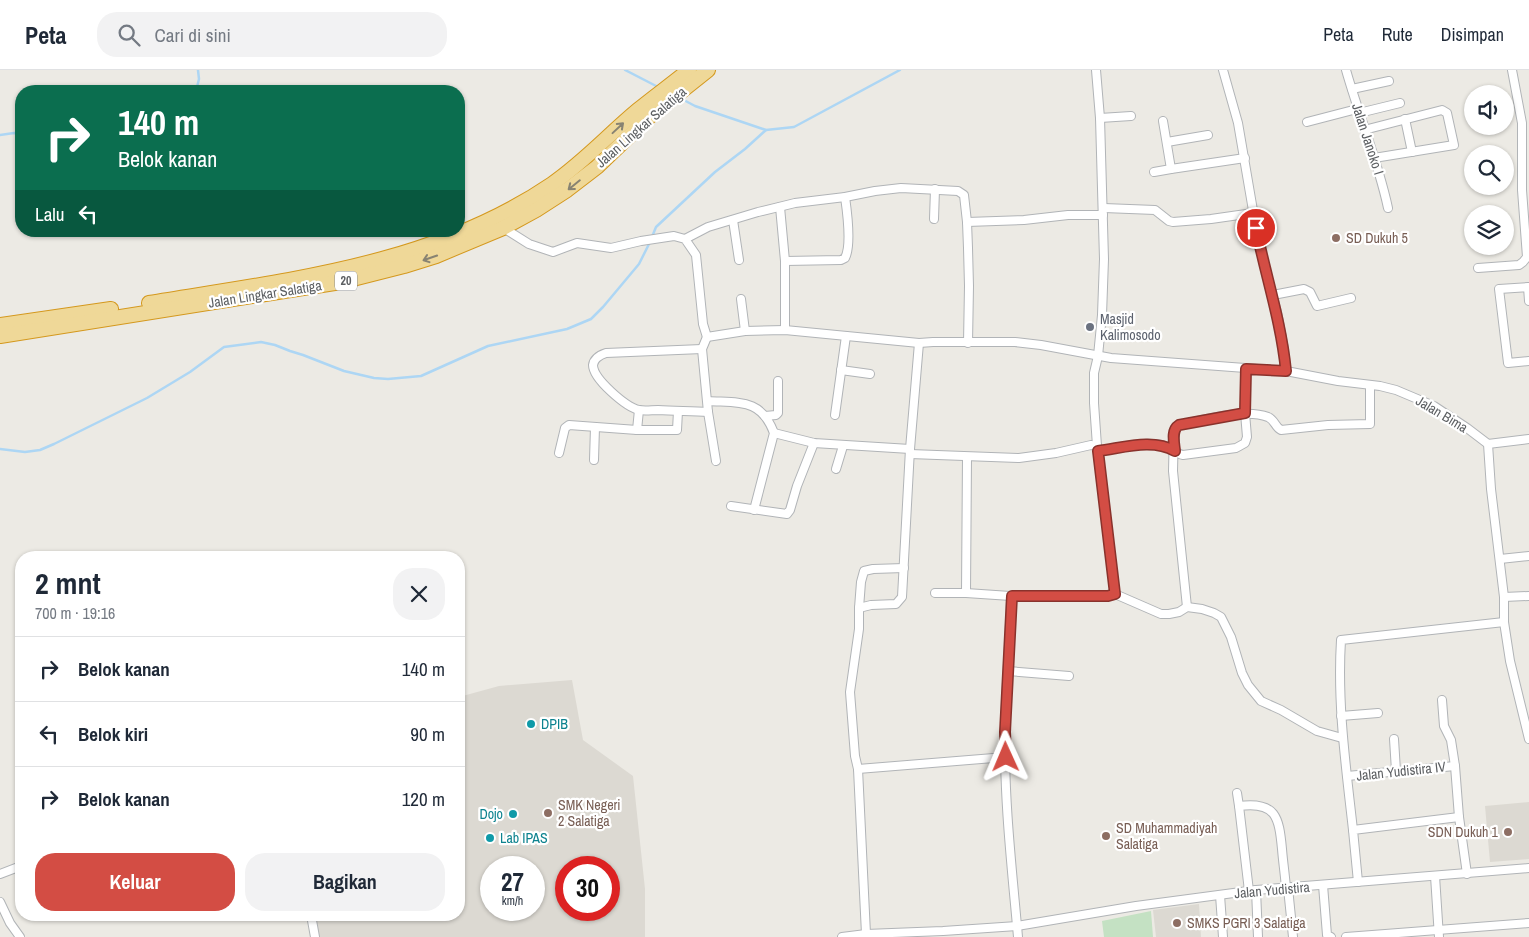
<!DOCTYPE html>
<html lang="id">
<head>
<meta charset="utf-8">
<style>
  body { margin:0; font-family:"Archivo Narrow",sans-serif; background:#f2f2f3; color:#1f2937; height:100vh; display:flex; flex-direction:column; font-size:19px; white-space:nowrap }
  * { box-sizing:border-box; margin:0 }
  p { font-size:16px; color:#747a83 }
  .icon { flex:none; width:28px; height:28px; fill:none; stroke:currentColor; stroke-width:2; stroke-linecap:round; stroke-linejoin:round }
  .map { position:relative; flex:1; overflow:hidden }
  .side { position:absolute; left:15px; top:481px; width:450px; height:370px; display:flex; flex-direction:column; background:#fff; border-radius:20px; box-shadow:0 1px 4px #0004 }
  .side>* { flex:none }
  .guide { position:absolute; left:15px; top:15px; width:450px; height:152px; border-radius:20px; box-shadow:0 1px 4px #0004; background:#0b6e4f; color:#fff; overflow:hidden }
  .tools { position:absolute; left:1464px; top:15px; display:grid; gap:10px }
  .tools a { display:grid; place-items:center; width:50px; height:50px; border-radius:50%; background:#fff; box-shadow:0 1px 4px #0004; font-size:25px }
  .speed { position:absolute; left:480px; top:786px; display:flex; gap:10px; font-size:25px; font-weight:700; text-align:center }
  .speed>* { display:grid; place-content:center; width:65px; height:65px; border-radius:50%; background:#fff; box-shadow:0 1px 4px #0004; line-height:1 }
  .speed small { font-size:12px; font-weight:400 }
  .speed .limit { border:8px solid #d22; background:#fff; color:#111 }
  .pin { position:absolute; display:grid; place-items:center; width:42px; height:42px; color:#fff; margin:-21px; border:2px solid #fff; border-radius:50%; box-shadow:0 1px 5px #0007 }
  .me { position:absolute; width:55px; margin:-28px; rotate:359deg; stroke-linejoin:round; filter:drop-shadow(0 0 4px #0008) }
  .turn { display:flex; align-items:center; gap:18px; height:105px; padding:0 20px; font-size:22px }
  .turn .icon { width:65px; height:65px; stroke-width:2.5 }
  .turn b { display:block; font-size:35px; line-height:42px }
  .then { display:flex; align-items:center; height:48px; padding:0 20px; background:#0003; gap:10px; font-size:19px }
  .round { display:grid; place-items:center; flex:none; width:52px; height:52px; border-radius:20px; background:#f2f2f3 }
  .headline { display:flex; align-items:center; justify-content:space-between; height:85px; padding:0 20px }
  h1 { font-size:30px; font-weight:700; line-height:38px }
  .cta { display:flex; gap:10px; margin-top:auto; padding:10px 20px }
  .cta a { flex:1; height:58px; border-radius:20px; background:#d34d44; color:#fff; font-size:20px; font-weight:700; line-height:58px; text-align:center }
  .cta a+a { background:#f2f2f3; color:#1f2937 }
  ul { padding:0; list-style:none }
  li { display:flex; align-items:center; gap:15px; height:65px; padding:0 20px; border-top:1px solid #e0e1e3 }
  li div { flex:1 }
  li b { display:block; font-size:19px }
  li em { font-style:normal }
  header { display:flex; align-items:center; gap:30px; box-sizing:border-box; height:70px; padding:0 25px; background:#fff; border-bottom:1px solid #e0e1e3 }
  header strong { font-size:24px }
  nav { display:flex; gap:28px; margin-inline-start:auto; font-size:18px }
  .search { width:350px; height:45px; background:#f2f2f3; display:flex; align-items:center; gap:12px; box-sizing:border-box; padding:0 18px; border-radius:20px; color:#747a83; font-size:19px }
  .map>svg:first-child { display:block }
  .education { fill:#dcd9d2; fill-rule:evenodd }
  .green { fill:#c4e1c3 }
  .lines { fill:none; stroke-linecap:round; stroke-linejoin:round }
  .stream { stroke:#add6f4; stroke-width:2.5 }
  .street-casing { stroke:#b1b4b7; stroke-width:10 }
  .highway-casing { stroke:#d4981d; stroke-width:16 }
  .street { stroke:#fff; stroke-width:8 }
  .highway { stroke:#efd898; stroke-width:14 }
  .oneway { stroke:#888372 }
  .route-casing { stroke:#89322c; stroke-width:12 }
  .route { stroke:#d34d44; stroke-width:9 }
  .education-dot { fill:#8d6e63; stroke:#fff; stroke-width:2 }
  .worship-dot { fill:#6b7280; stroke:#fff; stroke-width:2 }
  .culture-dot { fill:#0f9aa8; stroke:#fff; stroke-width:2 }
  .labels { text-anchor:middle; dominant-baseline:central; stroke-width:4.5; stroke-linejoin:round; paint-order:stroke }
  .shield { fill:#fff; stroke:#8d8f91; stroke-width:1 }
  .shield-label { font-size:12px; font-weight:bold; fill:#5c5f62 }
  .street-label { font-size:14px; fill:#5c5f62; stroke:#fff }
  .education-label { font-size:14px; fill:#785e54; stroke:#fff; text-anchor:start }
  .worship-label { font-size:14px; fill:#5b616d; stroke:#fff; text-anchor:start }
  .culture-label { font-size:14px; fill:#0d838f; stroke:#fff; text-anchor:start }
</style>
</head>
<body>
<header>
<strong>Peta</strong>
<div class="search"><svg class="icon" aria-label="search" viewBox="0 0 24 24"><circle cx="10" cy="10" r="6"/><path d="M15 15l6 6"/></svg>Cari di sini</div>
<nav><a>Peta</a><a>Rute</a><a>Disimpan</a></nav>
</header>
<div class="map">
<svg width="1529" height="867" viewBox="0 0 1529 867">
  <rect width="100%" height="100%" fill="#eceae4"/>
  <g class="education">
    <path d="M 572,610 L 583,670 L 633,706 L 645,819 L 645,867 L 317,867 L 313,845 L 459,845 L 459,627 L 499,616 ZM 491,798 L 534,798 L 534,840 L 491,840 ZM 566,798 L 609,798 L 609,840 L 566,840 Z"/>
    <polygon points="1529,732 1529,789 1490,792 1485,736"/>
    <polygon points="1199,834 1201,867 1156,867 1153,840"/>
  </g>
  <polygon class="green" points="1151,841 1153,867 1104,867 1102,851"/>
  <g class="lines">
    <g class="stream">
      <polyline points="625,0 660,18"/>
      <polyline points="196,21 199,9 198,0"/>
      <polyline points="680,28 695,36 766,60 794,57 900,0"/>
      <polyline points="0,65 14,63 21,64"/>
      <polyline points="652,167 656,157 715,102 745,79 766,60"/>
      <polyline points="0,379 25,382 40,380 54,374 147,328 190,302 224,277 261,272 275,275 290,281 303,285 344,301 374,308 388,309 421,306 488,276 567,259 591,249 603,237 639,194 650,172"/>
    </g>
    <defs>
      <g id="street">
        <polyline points="1223,0 1238,53 1256,158 1263,191 1277,242 1284,279 1286,301"/>
        <path d="M 1346,0 C 1359,46 1378,91 1388,138"/>
        <polyline points="1352,19 1389,11"/>
        <polyline points="1359,43 1400,33"/>
        <polyline points="1100,48 1131,46"/>
        <polyline points="1405,49 1412,82"/>
        <polyline points="1163,51 1171,99 1245,88"/>
        <polyline points="1307,52 1357,39"/>
        <polyline points="1364,60 1442,40 1447,43 1454,75 1374,88"/>
        <polyline points="1167,72 1208,65"/>
        <polyline points="1154,102 1171,99"/>
        <polyline points="780,137 785,191 785,260"/>
        <polyline points="1104,138 1155,140 1169,151 1173,152 1211,149 1253,143"/>
        <polyline points="934,149 935,119"/>
        <polyline points="733,150 739,190"/>
        <polyline points="967,152 1024,150 1068,145 1103,145"/>
        <polyline points="502,157 529,174 553,182 577,173 611,178 641,171 674,166 685,169 696,185 703,254 707,267 745,261 785,260 919,273 933,272 1015,272 1041,275 1111,288 1286,301 1338,311 1380,316 1396,320 1434,336 1467,358 1488,374 1491,419 1504,527 1504,552 1510,591 1529,669"/>
        <polyline points="685,169 708,157 758,142 795,133 845,127 875,121 901,118 958,121 964,125 967,152 968,178 969,216 968,273"/>
        <path d="M 785,191 L 841,190 L 845,188 C 852,175 847,141 845,127"/>
        <polyline points="1478,198 1519,195 1523,192 1527,187 1522,120 1522,53 1512,0"/>
        <polyline points="1273,225 1304,219 1310,222 1317,236 1351,228"/>
        <polyline points="741,229 745,261"/>
        <polyline points="1529,231 1528,217 1499,219 1508,293 1529,291"/>
        <polyline points="707,267 702,279 708,342 716,391"/>
        <path d="M 702,279 L 606,283 C 600,285 594,288 593,295 C 593,309 626,337 639,340 C 645,341 652,340 658,340 C 675,341 692,341 708,342"/>
        <polyline points="841,300 870,304"/>
        <path d="M 708,331 C 739,333 761,328 774,363 L 754,440"/>
        <polyline points="639,340 637,360 677,360 678,341"/>
        <polyline points="835,345 846,266"/>
        <polyline points="765,346 776,345 778,343 778,311"/>
        <polyline points="774,363 814,373 910,379"/>
        <polyline points="1488,374 1529,369"/>
        <path d="M 1098,381 C 1118,378 1146,370 1165,376 C 1172,378 1176,384 1183,385 L 1236,378 L 1245,373 L 1247,367 L 1245,343 L 1246,299"/>
        <polyline points="559,383 565,358 569,355 637,360"/>
        <polyline points="910,384 1019,388 1056,383 1091,375 1097,376"/>
        <polyline points="594,390 595,357"/>
        <polyline points="836,399 843,376"/>
        <polyline points="731,436 787,444 790,440 797,416 814,373"/>
        <polyline points="1500,489 1529,486"/>
        <polyline points="935,523 966,523 1026,527 1098,526 1108,526 1115,524 1097,376 1094,333 1094,303 1098,286 1102,245 1104,189 1100,48 1096,0"/>
        <polyline points="966,523 967,387"/>
        <polyline points="1115,524 1161,544 1169,544 1179,542 1187,537 1202,539 1214,543 1221,547 1231,567 1242,603 1248,615 1261,631 1281,640 1317,661 1342,668"/>
        <path d="M 1011,526 C 1010,571 1006,617 1005,662 C 1004,731 1012,799 1018,867"/>
        <polyline points="1504,527 1529,526"/>
        <path d="M 1187,537 L 1173,401 L 1174,360 L 1176,357 L 1179,355 C 1203,350 1245,338 1268,347 C 1275,350 1275,357 1281,360 L 1328,355 L 1370,354 L 1370,315"/>
        <polyline points="859,538 861,512 864,501 873,499 904,498"/>
        <polyline points="1008,601 1069,606"/>
        <polyline points="1442,630 1444,656 1451,670 1455,696 1459,747 1467,804"/>
        <polyline points="1341,646 1378,643"/>
        <polyline points="1394,669 1396,701"/>
        <polyline points="858,699 1006,687"/>
        <polyline points="1347,706 1455,696"/>
        <polyline points="1237,723 1239,736"/>
        <path d="M 1353,760 C 1346,697 1337,634 1341,570 L 1504,552"/>
        <polyline points="0,804 21,796"/>
        <polyline points="1435,806 1439,867"/>
        <polyline points="1358,812 1353,760 1459,747"/>
        <polyline points="1323,815 1327,865 1331,867"/>
        <polyline points="1288,818 1293,867"/>
        <polyline points="1256,820 1258,867"/>
        <path d="M 1249,821 L 1239,736 C 1276,731 1279,747 1282,779 C 1283,792 1285,805 1286,818"/>
        <polyline points="1220,825 1223,867"/>
        <polyline points="0,832 10,853 20,867"/>
        <polyline points="311,845 315,867"/>
        <polyline points="866,864 858,699 855,686 850,622 859,559 859,538 871,535 896,534 902,527 910,379 919,273"/>
        <polyline points="842,867 866,864 943,861 1017,856 1136,836 1256,820 1529,798"/>
        <polyline points="1346,867 1529,853"/>
      </g>
      <g id="highway">
        <path d="M 149,233 C 288,210 433,195 552,114 C 584,92 609,64 638,40 C 655,26 672,14 689,0"/>
        <polyline points="0,255 111,239"/>
        <polyline points="0,266 341,212 404,196 436,186 503,158 536,140 567,120 597,97 649,47 708,0"/>
      </g>
    </defs>
    <use href="#street" class="street-casing"/>
    <use href="#highway" class="highway-casing"/>
    <use href="#street" class="street"/>
    <use href="#highway" class="highway"/>
  </g>
  <defs><path id="oneway-shaft" d="M-6 0H5M1.5-3L5.5 0L1.5 3" fill="none" stroke-width="1.6" stroke-linecap="round" stroke-linejoin="round" transform="scale(1.25)"/></defs>
  <g class="oneway">
    <use href="#oneway-shaft" transform="translate(618 58) rotate(-43)"/>
    <use href="#oneway-shaft" transform="translate(574 115) rotate(141)"/>
    <use href="#oneway-shaft" transform="translate(430 188) rotate(161)"/>
  </g>
  <g class="lines">
    <defs>
      <path id="route" d="M 1006,687 L 1005,662 L 1012,526 L 1108,526 L 1115,524 L 1098,381 C 1123,378 1152,368 1175,381 C 1174,372 1171,360 1179,355 L 1245,343 L 1246,299 L 1286,301 C 1281,251 1266,207 1256,158"/>
    </defs>
    <use href="#route" class="route-casing"/>
    <use href="#route" class="route"/>
  </g>
  <g class="education-dot">
    <circle cx="1336" cy="168" r="5"/>
    <circle cx="548" cy="743" r="5"/>
    <circle cx="1508" cy="762" r="5"/>
    <circle cx="1106" cy="766" r="5"/>
    <circle cx="1177" cy="853" r="5"/>
  </g>
  <circle class="worship-dot" cx="1090" cy="257" r="5"/>
  <g class="culture-dot">
    <circle cx="531" cy="654" r="5"/>
    <circle cx="513" cy="744" r="5"/>
    <circle cx="490" cy="768" r="5"/>
  </g>
  <g class="labels">
    <rect class="shield" x="335" y="201.5" width="22" height="19" rx="4"/>
    <g class="shield-label">
      <text x="346" y="211">20</text>
    </g>
    <g class="street-label">
      <text transform="translate(641 57) rotate(-41)">Jalan Lingkar Salatiga</text>
      <text transform="translate(1368 69) rotate(72)">Jalan Janoko I</text>
      <text transform="translate(265 224) rotate(-9)">Jalan Lingkar Salatiga</text>
      <text transform="translate(1442 344) rotate(31)">Jalan Bima</text>
      <text transform="translate(1401 701) rotate(-6)">Jalan Yudistira IV</text>
      <text transform="translate(1272 820) rotate(-5)">Jalan Yudistira</text>
    </g>
    <g class="education-label">
      <text x="1346" y="168">SD Dukuh 5</text>
      <text x="558" y="735">SMK Negeri<tspan x="558" dy="16">2 Salatiga</tspan></text>
      <text x="1116" y="758">SD Muhammadiyah<tspan x="1116" dy="16">Salatiga</tspan></text>
      <text x="1498" y="762" text-anchor="end">SDN Dukuh 1</text>
      <text x="1187" y="853">SMKS PGRI 3 Salatiga</text>
    </g>
    <g class="worship-label">
      <text x="1100" y="249">Masjid<tspan x="1100" dy="16">Kalimosodo</tspan></text>
    </g>
    <g class="culture-label">
      <text x="541" y="654">DPIB</text>
      <text x="503" y="744" text-anchor="end">Dojo</text>
      <text x="500" y="768">Lab IPAS</text>
    </g>
  </g>
</svg>
<div class="tools">
<a><svg class="icon" aria-label="sound" viewBox="0 0 24 24"><path d="M4 9h4l5-4v14l-5-4H4zM17 9q2 3 0 6"/></svg></a>
<a><svg class="icon" aria-label="search" viewBox="0 0 24 24"><circle cx="10" cy="10" r="6"/><path d="M15 15l6 6"/></svg></a>
<a><svg class="icon" aria-label="layers" viewBox="0 0 24 24"><path d="M12 4l9 5-9 5-9-5zM3 14l9 5 9-5"/></svg></a>
</div>
<div class="speed"><div>27<small>km/h</small></div><div class="limit">30</div></div>
<div class="pin" style="left:1256px;top:158px;background:#d93025"><svg class="icon" aria-label="arrive" viewBox="0 0 24 24"><path d="M6 21V4h12l-3 4 3 4H6"/></svg></div>
<svg class="me" style="left:1006px;top:687px" viewBox="-20 -20 40 40"><path d="M0-17L14 15 0 8-14 15z" fill="#d34d44" stroke="#fff" stroke-width="4"/></svg>
<div class="guide">
<div class="turn"><svg class="icon" aria-label="right" viewBox="0 0 24 24"><path d="M7 20v-9h11M14 6l5 5-5 5"/></svg><div><b>140 m</b>Belok kanan</div></div>
<div class="then">Lalu<svg class="icon" aria-label="left" viewBox="0 0 24 24"><path d="M17 20v-9H6M10 6l-5 5 5 5"/></svg></div>
</div>
<section class="side">
<div class="headline"><div><h1>2 mnt</h1><p>700 m · 19:16</p></div><a class="round"><svg class="icon" aria-label="close" viewBox="0 0 24 24"><path d="M6 6l12 12M18 6L6 18"/></svg></a></div>
<ul>
<li><svg class="icon" aria-label="right" viewBox="0 0 24 24"><path d="M7 20v-9h11M14 6l5 5-5 5"/></svg><div><b>Belok kanan</b></div><em>140 m</em></li>
<li><svg class="icon" aria-label="left" viewBox="0 0 24 24"><path d="M17 20v-9H6M10 6l-5 5 5 5"/></svg><div><b>Belok kiri</b></div><em>90 m</em></li>
<li><svg class="icon" aria-label="right" viewBox="0 0 24 24"><path d="M7 20v-9h11M14 6l5 5-5 5"/></svg><div><b>Belok kanan</b></div><em>120 m</em></li>
</ul>
<div class="cta"><a>Keluar</a><a>Bagikan</a></div>
</section>
</div>
</body>
</html>
